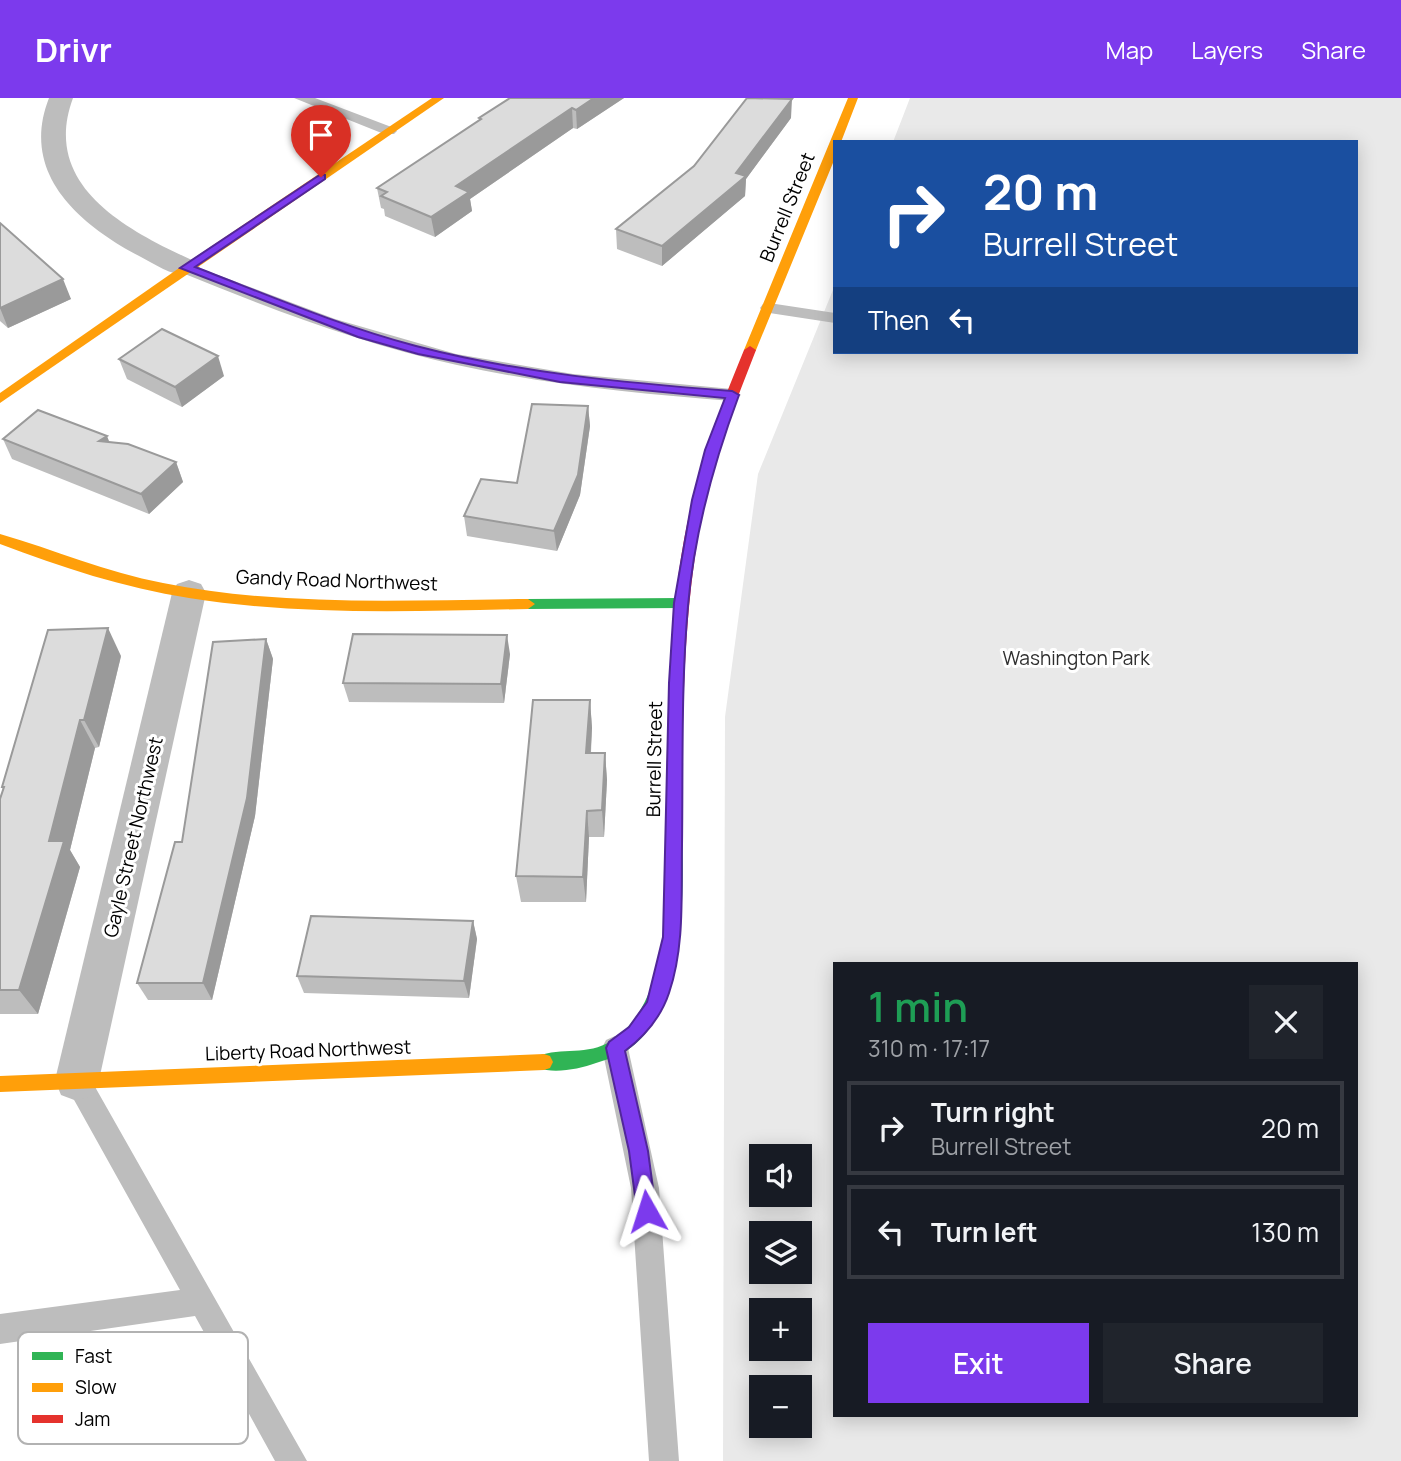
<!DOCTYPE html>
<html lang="en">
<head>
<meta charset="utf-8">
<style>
  body { margin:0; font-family:Manrope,sans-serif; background:#20242c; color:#f1f3f6; height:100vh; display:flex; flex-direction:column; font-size:26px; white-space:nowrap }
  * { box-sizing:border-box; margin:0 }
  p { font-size:23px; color:#9ea1a6 }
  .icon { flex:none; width:38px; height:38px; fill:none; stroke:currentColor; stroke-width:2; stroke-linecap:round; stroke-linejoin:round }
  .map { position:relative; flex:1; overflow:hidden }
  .side { position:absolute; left:833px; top:864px; width:525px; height:455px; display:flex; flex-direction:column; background:#171b24; border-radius:0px; box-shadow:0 4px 18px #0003 }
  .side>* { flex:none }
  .top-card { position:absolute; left:833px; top:42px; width:525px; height:214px; border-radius:0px; box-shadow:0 4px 18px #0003; background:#1a4fa0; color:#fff; overflow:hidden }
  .controls { position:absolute; left:749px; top:1046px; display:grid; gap:14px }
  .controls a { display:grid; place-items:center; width:63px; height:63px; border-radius:0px; background:#171b24; box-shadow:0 4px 18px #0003; font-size:35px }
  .pin { position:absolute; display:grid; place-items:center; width:60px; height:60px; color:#fff; margin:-72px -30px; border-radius:50% 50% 50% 0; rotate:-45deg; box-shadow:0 0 7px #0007 }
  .pin .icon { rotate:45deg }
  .me { position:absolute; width:77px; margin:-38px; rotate:354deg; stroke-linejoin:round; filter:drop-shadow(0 0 5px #0008) }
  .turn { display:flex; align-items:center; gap:24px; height:147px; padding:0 35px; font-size:32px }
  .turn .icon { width:91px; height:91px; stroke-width:2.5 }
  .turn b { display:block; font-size:49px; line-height:60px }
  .then { display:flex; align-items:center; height:66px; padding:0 35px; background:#0003; gap:14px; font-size:26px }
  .round { display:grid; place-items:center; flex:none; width:74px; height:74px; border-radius:0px; background:#20242c }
  .summary { display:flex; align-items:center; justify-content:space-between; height:119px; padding:0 35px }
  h1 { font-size:42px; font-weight:600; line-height:52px; color:#1e9e55 }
  .action { display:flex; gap:14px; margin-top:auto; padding:14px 35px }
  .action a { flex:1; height:80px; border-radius:0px; background:#7c3aed; color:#fff; font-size:28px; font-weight:600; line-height:80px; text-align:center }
  .action a+a { background:#20242c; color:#f1f3f6 }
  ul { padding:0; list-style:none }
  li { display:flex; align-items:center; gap:21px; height:94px; margin:0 14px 10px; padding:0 21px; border:4px solid #363941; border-radius:0px }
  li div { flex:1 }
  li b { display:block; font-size:26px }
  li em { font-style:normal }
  header { display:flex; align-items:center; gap:42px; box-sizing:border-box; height:98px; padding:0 35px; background:#7c3aed; color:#fff }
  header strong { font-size:33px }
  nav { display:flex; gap:38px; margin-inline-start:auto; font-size:24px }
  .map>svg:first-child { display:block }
  .green { fill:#e9e9e9; fill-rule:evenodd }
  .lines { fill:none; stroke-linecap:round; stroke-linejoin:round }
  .lane { fill:#bdbdbd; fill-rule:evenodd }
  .street { fill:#bdbdbd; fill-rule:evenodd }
  .fast { fill:#30b455; fill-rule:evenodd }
  .slow { fill:#ff9f0a; fill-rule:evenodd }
  .jam { fill:#e5322d; fill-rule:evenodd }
  .wall { fill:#bdbdbd }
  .shaded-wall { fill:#9a9a9a }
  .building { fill:#dcdcdc; stroke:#9a9a9a; stroke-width:2 }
  .route { fill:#7c3aed; stroke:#51269a; stroke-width:2 }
  .labels { text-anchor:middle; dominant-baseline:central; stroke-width:6; stroke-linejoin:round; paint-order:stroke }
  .street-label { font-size:19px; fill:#000; stroke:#fff }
  .park-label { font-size:19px; fill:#2e2e2e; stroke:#fff }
  .key { fill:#fff; stroke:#b2b2b2; stroke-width:2 }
  .key-label { font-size:19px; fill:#000 }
</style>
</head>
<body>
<header>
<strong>Drivr</strong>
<nav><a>Map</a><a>Layers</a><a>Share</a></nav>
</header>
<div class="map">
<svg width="1401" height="1363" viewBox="0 0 1401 1363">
  <rect width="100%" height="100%" fill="#fff"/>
  <path class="green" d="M 910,0 L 1401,0 L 1401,1363 L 723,1363 L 725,619 L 758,376 L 835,187 L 835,254 L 1356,254 L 1356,44 L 893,44 ZM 835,866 L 1356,866 L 1356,1318 L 835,1318 ZM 761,1059 L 800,1059 L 800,1097 L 761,1097 ZM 761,1136 L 800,1136 L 800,1174 L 761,1174 ZM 761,1213 L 800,1213 L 800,1251 L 761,1251 ZM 761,1290 L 800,1290 L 800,1328 L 761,1328 Z"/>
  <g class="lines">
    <g class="lane">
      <polygon points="294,0 315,0 394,30 397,33 394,36 384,36"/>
      <path d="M 186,165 L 335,221 L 456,256 L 573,276 L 732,291 L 741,297 L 732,303 C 640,296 548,287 457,267 C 362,246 270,211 180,174 L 178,170 Z"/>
      <polygon points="769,205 835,215 835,225 763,214 760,210 763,206"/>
      <polygon points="615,938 624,942 628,950 659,1090 679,1363 649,1363 631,1090 602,950 606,942"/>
      <polygon points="77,970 86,973 307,1363 275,1363 195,1218 0,1246 0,1216 180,1192 68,991 64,982 68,973"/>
    </g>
    <g class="street">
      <path d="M 49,0 L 73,0 C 40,89 129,133 196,164 L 200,170 L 196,176 C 176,181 158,168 141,159 C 80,127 19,76 49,0 Z"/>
      <polygon points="189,482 201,486 206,495 99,982 93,997 77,1003 61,997 55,982 172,495 177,486"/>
    </g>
    <g class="fast">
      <polygon points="681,500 688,505 681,510 528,511 521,506 528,501"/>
      <path d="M 674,704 L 680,705 L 682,710 C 683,778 692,918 621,956 C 613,960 604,962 596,965 C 579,971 555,976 538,970 L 535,964 L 538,958 C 561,949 588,958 611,943 C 677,901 666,778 666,710 L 668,705 Z"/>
    </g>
    <g class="slow">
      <polygon points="432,0 444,0 0,305 0,295 182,168"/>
      <polygon points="848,0 858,0 841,44 835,44 835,60 756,252 754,255 746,255 744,252"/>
      <path d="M 0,436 C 55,452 106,474 163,485 C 282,509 407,502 528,501 L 535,506 L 528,511 C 415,513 301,518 189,500 C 124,490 61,469 0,446 Z"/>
      <polygon points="544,956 550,958 553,964 550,970 544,972 0,994 0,978"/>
    </g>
    <path class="jam" d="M 750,248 L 756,252 C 736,303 716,354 704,408 C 683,507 683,609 682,710 L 680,715 L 668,715 L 666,710 C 668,609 668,507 691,408 C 703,354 723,303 744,252 Z"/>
  </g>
  <g class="wall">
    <polygon points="510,0 624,0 577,31 573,30 470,101 472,113 435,139 385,118 384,111 381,110 377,90 479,22 479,20"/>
    <polygon points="791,20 746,81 745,98 662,168 617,151 616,131"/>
    <polygon points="0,125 71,201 8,230 0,223"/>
    <polygon points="119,261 224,278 182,309 127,281"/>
    <polygon points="588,308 590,328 580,397 557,453 467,438 464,418 517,385"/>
    <polygon points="3,341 109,344 176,364 183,384 149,416 12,361"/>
    <polygon points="266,541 273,561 255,718 212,902 148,902 137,885 182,744"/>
    <polygon points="510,556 504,605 349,604 343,585"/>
    <polygon points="121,558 99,649 95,650 70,752 80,769 38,916 0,916 0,701 3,692 2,689"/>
    <polygon points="590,602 592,630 591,655 605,655 607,682 604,739 589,739 586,804 521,804 516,778"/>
    <polygon points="473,823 477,841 469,900 304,895 297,878"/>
  </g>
  <g class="shaded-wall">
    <polygon points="594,0 624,0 577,31 576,12"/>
    <polygon points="792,1 791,20 746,81 745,98 662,168 662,148"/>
    <polygon points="572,10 573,30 470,101 472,113 435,139 431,119 456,88"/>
    <polygon points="63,181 71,201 8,230 0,210"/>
    <polygon points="218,258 224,278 182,309 175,289"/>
    <polygon points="588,308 590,328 580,397 557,453 554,433"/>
    <polygon points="107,338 115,358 99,343"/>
    <polygon points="176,364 183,384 149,416 141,396"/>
    <polygon points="108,530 121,558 99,649 84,622"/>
    <polygon points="507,537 510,556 504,605 501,586"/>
    <polygon points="266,541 273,561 255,718 212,902 203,885"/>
    <polygon points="590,602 592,630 589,682 586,655"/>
    <polygon points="80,622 95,650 70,752 80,769 38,916 19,892 49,743"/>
    <polygon points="605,655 607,682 604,739 602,712"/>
    <polygon points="587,713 589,739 586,804 583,779"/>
    <polygon points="473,823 477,841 469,900 464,883"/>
  </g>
  <g class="building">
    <polygon points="510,0 594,0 576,12 572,10 456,88 469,94 431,119 381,98 387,94 377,90 481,21 479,20"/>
    <polygon points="747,0 792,1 736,75 746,78 662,148 616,131 694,68"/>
    <polygon points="0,125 63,181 0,210"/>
    <polygon points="162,231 218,258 175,289 119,261"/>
    <polygon points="532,306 588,308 578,377 554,433 464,418 481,381 517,385"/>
    <polygon points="38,312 107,338 99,343 128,346 176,364 141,396 3,341"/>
    <polygon points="108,530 84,622 80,622 49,743 64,743 19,892 0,892 0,701 4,689 2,689 48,532"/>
    <polygon points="353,536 507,537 501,586 343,585"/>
    <polygon points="266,541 247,700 203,885 137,885 175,744 182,744 213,544"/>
    <polygon points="533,602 590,602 586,655 605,655 602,712 587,713 583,779 516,778"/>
    <polygon points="311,818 473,823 464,883 297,878"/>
  </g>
  <path class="route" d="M 321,76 L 325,77 L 325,81 L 195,169 C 268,197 340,228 416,248 C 519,275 626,285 732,293 L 739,297 C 714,364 694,436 688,508 C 681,587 683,668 682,747 C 681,796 685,848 669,895 C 661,919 645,938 625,953 L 648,1053 L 656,1113 L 654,1120 L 647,1123 L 640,1120 L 637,1113 L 629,1053 L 606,950 L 609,944 L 629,929 L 647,904 L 663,839 L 669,585 L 674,505 L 692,402 L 705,352 L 725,300 L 560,284 L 418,256 L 358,239 L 180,170 Z"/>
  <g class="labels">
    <g class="street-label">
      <text transform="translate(787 109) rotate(-68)">Burrell Street</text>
      <text transform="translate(337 482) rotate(2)">Gandy Road Northwest</text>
      <text transform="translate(654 661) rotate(-89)">Burrell Street</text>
      <text transform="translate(133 739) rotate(-77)">Gayle Street Northwest</text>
      <text transform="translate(308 952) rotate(-2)">Liberty Road Northwest</text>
    </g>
    <g class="park-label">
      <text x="1076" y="560">Washington Park</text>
    </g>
  </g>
  <rect x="18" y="1234" width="230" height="112" rx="10" class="key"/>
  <rect x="32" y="1254" width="31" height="8" fill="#30b455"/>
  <rect x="32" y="1285" width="31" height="9" fill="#ff9f0a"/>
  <rect x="32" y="1317" width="31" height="8" fill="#e5322d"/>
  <g class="key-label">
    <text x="75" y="1265">Fast</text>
    <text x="75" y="1296">Slow</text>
    <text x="75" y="1328">Jam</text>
  </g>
</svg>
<div class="controls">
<a><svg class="icon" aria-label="sound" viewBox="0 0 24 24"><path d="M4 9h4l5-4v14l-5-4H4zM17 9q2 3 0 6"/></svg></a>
<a><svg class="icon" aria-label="layers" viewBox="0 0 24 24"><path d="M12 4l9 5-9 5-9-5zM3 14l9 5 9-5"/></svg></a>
<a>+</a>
<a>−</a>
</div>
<div class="pin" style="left:321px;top:79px;background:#d93025"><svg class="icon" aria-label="arrive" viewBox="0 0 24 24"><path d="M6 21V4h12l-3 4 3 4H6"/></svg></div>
<svg class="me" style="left:647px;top:1113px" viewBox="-20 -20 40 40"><path d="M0-17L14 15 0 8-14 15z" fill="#7c3aed" stroke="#fff" stroke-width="4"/></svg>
<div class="top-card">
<div class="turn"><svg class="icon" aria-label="right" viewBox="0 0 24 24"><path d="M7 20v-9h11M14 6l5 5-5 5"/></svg><div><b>20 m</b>Burrell Street</div></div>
<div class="then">Then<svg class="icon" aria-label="left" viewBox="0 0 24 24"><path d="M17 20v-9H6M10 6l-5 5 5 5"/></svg></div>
</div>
<section class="side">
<div class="summary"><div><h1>1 min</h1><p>310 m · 17:17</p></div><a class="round"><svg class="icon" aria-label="close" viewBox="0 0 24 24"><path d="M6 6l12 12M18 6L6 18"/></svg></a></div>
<ul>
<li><svg class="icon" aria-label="right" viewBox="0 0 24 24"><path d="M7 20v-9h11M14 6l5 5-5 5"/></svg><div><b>Turn right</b><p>Burrell Street</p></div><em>20 m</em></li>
<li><svg class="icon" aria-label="left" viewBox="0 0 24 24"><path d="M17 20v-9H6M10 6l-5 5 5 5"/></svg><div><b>Turn left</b></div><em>130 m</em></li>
</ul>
<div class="action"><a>Exit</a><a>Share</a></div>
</section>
</div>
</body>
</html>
